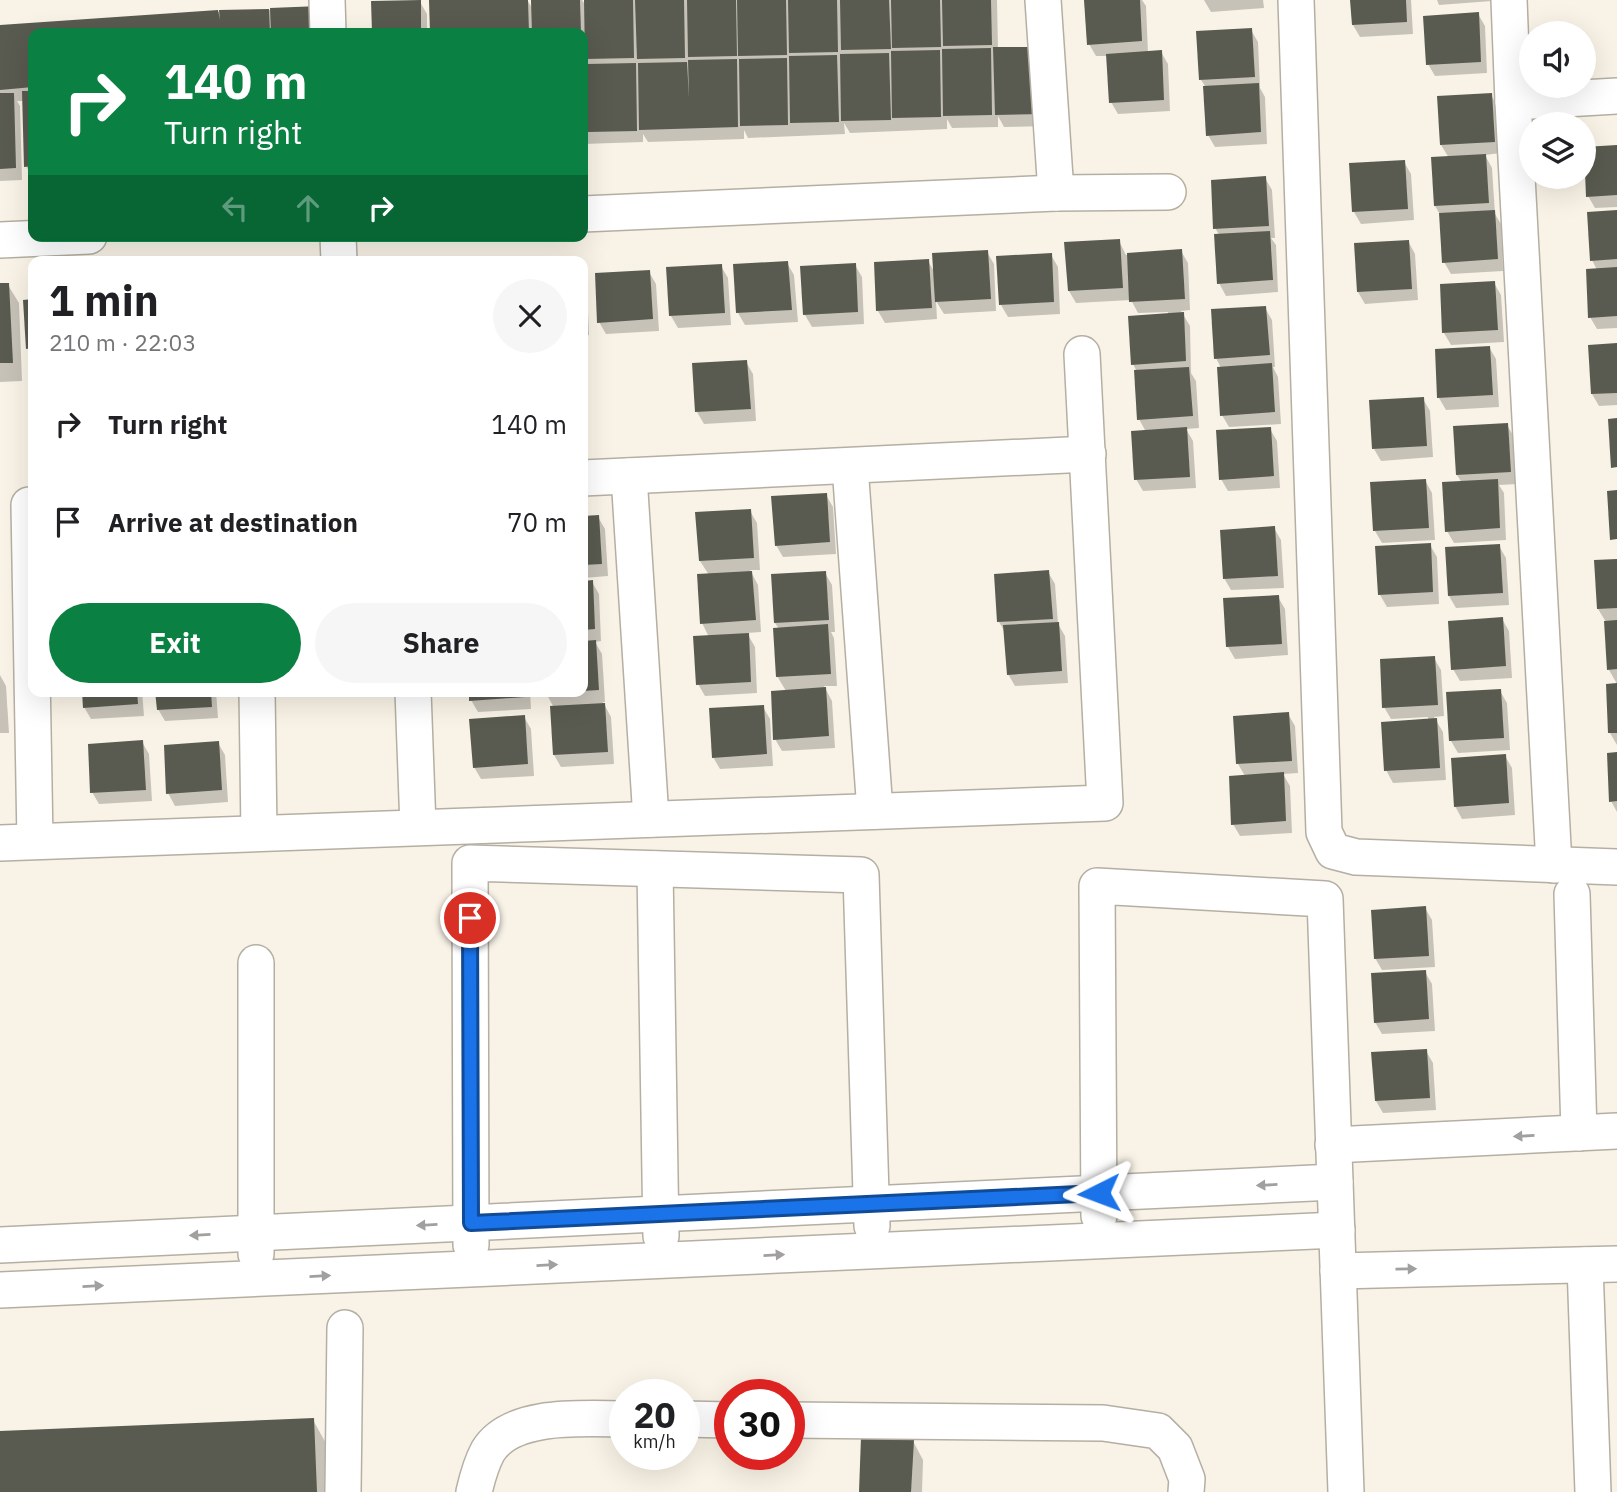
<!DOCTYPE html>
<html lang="en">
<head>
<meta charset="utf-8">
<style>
  body { margin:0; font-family:"IBM Plex Sans",sans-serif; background:#f6f6f6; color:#202124; height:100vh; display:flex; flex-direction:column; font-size:26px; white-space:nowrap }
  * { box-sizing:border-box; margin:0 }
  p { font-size:23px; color:#757577 }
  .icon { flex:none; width:38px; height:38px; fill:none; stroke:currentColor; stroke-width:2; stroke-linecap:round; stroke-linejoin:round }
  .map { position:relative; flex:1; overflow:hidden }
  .sheet { position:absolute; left:28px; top:256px; width:560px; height:441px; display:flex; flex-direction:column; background:#fff; border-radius:14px; box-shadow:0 7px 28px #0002 }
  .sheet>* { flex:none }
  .guide { position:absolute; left:28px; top:28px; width:560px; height:214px; border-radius:14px; box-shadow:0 7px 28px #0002; background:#0b8043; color:#fff; overflow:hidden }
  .buttons { position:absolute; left:1519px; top:21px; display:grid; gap:14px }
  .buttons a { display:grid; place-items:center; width:77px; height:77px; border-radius:50%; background:#fff; box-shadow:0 7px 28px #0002; font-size:35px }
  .speed { position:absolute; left:609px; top:1379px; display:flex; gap:14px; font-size:35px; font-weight:700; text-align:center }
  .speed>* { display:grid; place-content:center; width:91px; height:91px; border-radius:50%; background:#fff; box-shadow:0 7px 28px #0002; line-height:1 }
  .speed small { font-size:18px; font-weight:400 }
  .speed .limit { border:10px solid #d22; background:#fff; color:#111 }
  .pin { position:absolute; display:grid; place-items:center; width:60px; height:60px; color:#fff; margin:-30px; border:4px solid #fff; border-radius:50%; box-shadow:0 2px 7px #0007 }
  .me { position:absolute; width:77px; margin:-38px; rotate:267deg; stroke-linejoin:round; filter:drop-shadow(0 0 5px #0008) }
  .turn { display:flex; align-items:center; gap:24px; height:147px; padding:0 21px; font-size:32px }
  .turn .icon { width:91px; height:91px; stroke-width:2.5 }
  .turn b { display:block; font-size:49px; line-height:60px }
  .lanes { display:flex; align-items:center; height:66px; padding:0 21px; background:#0003; justify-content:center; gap:35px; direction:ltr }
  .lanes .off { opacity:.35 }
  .round { display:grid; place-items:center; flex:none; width:74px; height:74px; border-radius:37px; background:#f6f6f6 }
  .summary { display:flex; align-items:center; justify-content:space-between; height:119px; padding:0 21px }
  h1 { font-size:42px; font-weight:700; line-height:52px }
  .cta { display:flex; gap:14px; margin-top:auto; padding:14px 21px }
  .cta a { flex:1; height:80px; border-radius:42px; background:#0b8043; color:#fff; font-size:28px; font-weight:700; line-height:80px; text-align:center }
  .cta a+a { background:#f6f6f6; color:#202124 }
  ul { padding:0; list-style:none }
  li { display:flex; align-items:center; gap:21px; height:98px; padding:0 21px }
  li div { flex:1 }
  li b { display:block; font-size:26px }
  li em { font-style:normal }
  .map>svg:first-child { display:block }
  .shadow { fill:#0003 }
  .building { fill:#595b50 }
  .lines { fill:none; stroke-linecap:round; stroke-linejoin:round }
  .minor-casing { stroke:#b5afa3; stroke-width:38 }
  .minor { stroke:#fff; stroke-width:35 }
  .oneway { fill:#a1a09f }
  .route-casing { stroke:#114b97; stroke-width:18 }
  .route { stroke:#1a73e8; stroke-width:12 }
</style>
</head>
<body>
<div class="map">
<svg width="1617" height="1492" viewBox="0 0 1617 1492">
  <rect width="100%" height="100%" fill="#f9f3e7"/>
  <g class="shadow">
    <polygon points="527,0 533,9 532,0 582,0 586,6 586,0 997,0 998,49 1050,126 1004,127 998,116 998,127 952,128 947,119 947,129 850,133 844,123 845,134 748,138 744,130 744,139 648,142 643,134 643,142 583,144 583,33 432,33 431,1"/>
    <polygon points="1086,0 1142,0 1146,6 1148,53 1161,52 1168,64 1170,111 1118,114 1111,102 1108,56 1096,56 1089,44"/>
    <polygon points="1204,0 1263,0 1264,8 1211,12"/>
    <polygon points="1352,0 1411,0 1413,34 1360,37 1353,25"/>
    <polygon points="1437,0 1492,0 1492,1 1439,5"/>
    <polygon points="420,2 427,14 427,33 374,33 373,3"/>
    <polygon points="319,8 326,33 33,33 33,178 26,166 24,101 17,101 20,106 22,180 0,181 0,26 170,14"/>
    <polygon points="1478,14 1485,26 1487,73 1435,76 1428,64"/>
    <polygon points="1251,30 1258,42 1260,88 1265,97 1267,144 1215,147 1208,135 1205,86 1201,80"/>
    <polygon points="1491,95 1498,107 1501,153 1485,155 1492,168 1495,214 1501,224 1503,271 1451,274 1444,262 1441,216 1435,206 1449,158 1441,145"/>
    <polygon points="1617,147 1617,207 1595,208 1588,196"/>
    <polygon points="1404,162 1411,174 1414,220 1361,224 1354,212"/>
    <polygon points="1265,178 1272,190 1275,238 1271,238 1276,245 1278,292 1226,296 1219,283 1220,236 1215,228"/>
    <polygon points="1617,212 1617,328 1597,329 1590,317 1597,270 1592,260"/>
    <polygon points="1119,241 1126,255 1181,251 1188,263 1190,310 1181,311 1190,326 1191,373 1196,381 1199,428 1186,429 1193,441 1196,488 1143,491 1136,479 1146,432 1139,419 1136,370 1133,364 1168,315 1168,312 1138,313 1131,300 1076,303 1069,291"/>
    <polygon points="1408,241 1415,254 1418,300 1365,304 1358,292"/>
    <polygon points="987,252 994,264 996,311 944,314 936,301 937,319 885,323 878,311 928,261 935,273"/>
    <polygon points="1051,255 1058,267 1060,314 1008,317 1001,305"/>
    <polygon points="787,263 794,275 798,322 745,325 738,313"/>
    <polygon points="855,265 862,277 864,324 812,327 805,315"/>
    <polygon points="721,266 728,278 731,325 678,328 671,316"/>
    <polygon points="649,272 656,284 659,331 606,334 599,322"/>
    <polygon points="583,282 587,289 589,335 583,336"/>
    <polygon points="1494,283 1501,295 1504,342 1451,345 1444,333"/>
    <polygon points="0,285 8,285 19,303 22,381 0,382"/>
    <polygon points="25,301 33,301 33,358 28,348"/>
    <polygon points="1265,308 1272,320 1275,367 1273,367 1278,377 1281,424 1229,427 1222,415 1221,368 1216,358"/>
    <polygon points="1617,345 1617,405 1599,406 1592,394"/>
    <polygon points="1489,347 1496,359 1499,407 1446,410 1439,398"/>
    <polygon points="746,362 753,374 756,421 704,424 697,412"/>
    <polygon points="1423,399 1430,411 1433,457 1381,461 1374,449"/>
    <polygon points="1507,425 1514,437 1517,484 1499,485 1504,493 1506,540 1454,543 1447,531 1462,483 1457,475"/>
    <polygon points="1270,429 1277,441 1280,488 1228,491 1221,479"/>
    <polygon points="1425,480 1432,493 1435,540 1382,543 1375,531"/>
    <polygon points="826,495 833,507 836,554 783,557 776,545"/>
    <polygon points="750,511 757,523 760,570 750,570 758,585 761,632 747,633 755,647 757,693 705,696 698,684 709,637 702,623 709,575 700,561"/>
    <polygon points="598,517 605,529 608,576 583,578 583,518"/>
    <polygon points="1274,528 1281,540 1284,588 1231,590 1224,578"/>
    <polygon points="1430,545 1437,557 1439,604 1387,607 1380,595"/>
    <polygon points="1499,546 1506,558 1509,605 1456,608 1449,596"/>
    <polygon points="1617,561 1617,684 1609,670 1606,622 1598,609"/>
    <polygon points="1048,572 1055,584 1058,624 1065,636 1068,683 1015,686 1008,674 1006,634 999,622 996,575"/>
    <polygon points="825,573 832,585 835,632 831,632 834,638 837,686 824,686 832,701 835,748 782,751 775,739 786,691 777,676 779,629 775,623"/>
    <polygon points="592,582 599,594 601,641 595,642 602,654 605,702 603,702 611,717 614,764 561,767 554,755 554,708 545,691 583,691 583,583"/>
    <polygon points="1278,597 1285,609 1288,655 1235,659 1228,647"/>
    <polygon points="1502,619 1509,631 1512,678 1460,681 1453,669"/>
    <polygon points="1434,658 1441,670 1444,716 1434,717 1443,732 1446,780 1393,783 1386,770 1428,721 1428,717 1391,719 1384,707"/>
    <polygon points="0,675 6,686 9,733 0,733"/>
    <polygon points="1617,685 1617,745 1610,733"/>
    <polygon points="83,691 142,691 144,716 91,719 84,707"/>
    <polygon points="157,691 216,691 218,718 165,721 158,709"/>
    <polygon points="471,691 530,691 531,709 478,712 471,700"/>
    <polygon points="1500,691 1507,703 1510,750 1458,753 1451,741"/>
    <polygon points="763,707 770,719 773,766 720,769 713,757"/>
    <polygon points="1288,714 1295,726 1298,773 1283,774 1290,786 1292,833 1240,836 1233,824 1245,776 1238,764 1235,717"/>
    <polygon points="524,717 531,729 534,776 481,779 474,767"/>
    <polygon points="142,742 149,754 152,801 99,804 92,792"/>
    <polygon points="218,743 225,755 228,802 175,806 168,793"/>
    <polygon points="1617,754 1617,812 1611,801"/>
    <polygon points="1505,756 1512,768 1515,815 1462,819 1455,806"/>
    <polygon points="1425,908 1432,920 1435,967 1382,970 1375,958"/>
    <polygon points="1425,972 1432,984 1435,1031 1382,1034 1375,1022"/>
    <polygon points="1426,1051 1433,1063 1436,1110 1383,1113 1376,1101 1373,1054"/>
    <polygon points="313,1420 327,1445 329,1492 0,1492 0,1432"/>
    <polygon points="913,1441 923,1460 922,1492 860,1492"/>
  </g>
  <g class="building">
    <polygon points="421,0 421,33 372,33 371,1"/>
    <polygon points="429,0 528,0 529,33 430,33"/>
    <polygon points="531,0 580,0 581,33 532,33"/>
    <polygon points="584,0 633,0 634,58 585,59"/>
    <polygon points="635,0 684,0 685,58 637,59"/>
    <polygon points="687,0 736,0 737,56 688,57"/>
    <polygon points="737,0 786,0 787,55 738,56"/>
    <polygon points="788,0 837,0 838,52 789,53"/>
    <polygon points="840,0 889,0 891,49 841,50"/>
    <polygon points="891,0 940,0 941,47 892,48"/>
    <polygon points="942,0 991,0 992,45 943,46"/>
    <polygon points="1084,0 1140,0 1142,41 1087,45"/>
    <polygon points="1350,0 1406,0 1407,22 1352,25"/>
    <polygon points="320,6 321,33 271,33 270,8"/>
    <polygon points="269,9 270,33 33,33 33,87 0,90 0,25 218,10 220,20 219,10"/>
    <polygon points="1479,12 1481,62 1426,65 1423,16"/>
    <polygon points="1252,28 1255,77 1199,80 1196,31"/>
    <polygon points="993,47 1043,47 1044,114 995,115"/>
    <polygon points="991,48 992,115 943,116 942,49"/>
    <polygon points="940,50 941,117 892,118 891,51"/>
    <polygon points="1162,50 1164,100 1109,103 1106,54"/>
    <polygon points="889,53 891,120 841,121 840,54"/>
    <polygon points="837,55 839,122 790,123 789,56"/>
    <polygon points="787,58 788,125 740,126 739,59"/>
    <polygon points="737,59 738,127 639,130 638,63 687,62 689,98 688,60"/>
    <polygon points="636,63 637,131 588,132 587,64"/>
    <polygon points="583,65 586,65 587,132 583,133"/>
    <polygon points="1259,83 1261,132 1206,136 1203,86"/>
    <polygon points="22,91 33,91 33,166 24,167"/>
    <polygon points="0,93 14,93 16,168 0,169"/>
    <polygon points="1492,93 1495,142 1440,145 1437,96"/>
    <polygon points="1617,145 1617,195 1586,197 1584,147"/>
    <polygon points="1486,154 1489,203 1434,206 1431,157"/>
    <polygon points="1405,160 1408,209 1352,212 1349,163"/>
    <polygon points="1266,176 1269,226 1213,229 1211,180"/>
    <polygon points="1495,210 1498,259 1442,263 1439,213"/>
    <polygon points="1617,210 1617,259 1590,261 1587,212"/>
    <polygon points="1270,231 1273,280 1217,284 1214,234"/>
    <polygon points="1120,239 1123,288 1068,291 1064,242"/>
    <polygon points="1409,240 1412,289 1357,292 1354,243"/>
    <polygon points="1182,249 1185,299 1129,302 1127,253"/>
    <polygon points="988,250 991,299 935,302 932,253"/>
    <polygon points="1052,253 1054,302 999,305 996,256"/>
    <polygon points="929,259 932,308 876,311 874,262"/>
    <polygon points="788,261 792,310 736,313 733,264"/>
    <polygon points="856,263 858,312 803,315 800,266"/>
    <polygon points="722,264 725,313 669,316 666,267"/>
    <polygon points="1617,267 1617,316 1588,318 1586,269"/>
    <polygon points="650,270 653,319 597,323 595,273"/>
    <polygon points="1495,281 1498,330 1442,333 1440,284"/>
    <polygon points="0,283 9,283 13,363 0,363"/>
    <polygon points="33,299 33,348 26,349 23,300"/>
    <polygon points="1266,306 1270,355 1214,359 1211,309"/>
    <polygon points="1184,312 1186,361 1131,365 1128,316"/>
    <polygon points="1617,343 1617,393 1591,394 1588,345"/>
    <polygon points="1490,346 1493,395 1437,398 1435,349"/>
    <polygon points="747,360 751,409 695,412 692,363"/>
    <polygon points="1272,363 1275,412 1220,416 1217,367"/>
    <polygon points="1189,367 1193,416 1137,420 1134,370"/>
    <polygon points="1424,397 1427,446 1372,449 1369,400"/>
    <polygon points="1617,418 1617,467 1611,468 1608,419"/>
    <polygon points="1508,423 1511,472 1456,475 1453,426"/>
    <polygon points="1187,427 1190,477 1134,480 1131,431"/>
    <polygon points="1271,427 1274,476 1219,480 1216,430"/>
    <polygon points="1426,479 1429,528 1373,531 1370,482"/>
    <polygon points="1498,479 1500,528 1445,532 1442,482"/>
    <polygon points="1617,490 1617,539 1610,540 1607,491"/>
    <polygon points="827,493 830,542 775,546 771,496"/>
    <polygon points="751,509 754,558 699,561 695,512"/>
    <polygon points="599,515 602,564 583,565 583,516"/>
    <polygon points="1275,526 1278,576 1223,579 1220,530"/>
    <polygon points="1431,543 1433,592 1378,595 1375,546"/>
    <polygon points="1500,544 1503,593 1448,596 1445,547"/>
    <polygon points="1617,559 1617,608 1597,609 1594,560"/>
    <polygon points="1049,570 1053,619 997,622 994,574"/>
    <polygon points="752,571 756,620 700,624 697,574"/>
    <polygon points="826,571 829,620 774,623 771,574"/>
    <polygon points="593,580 595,629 583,630 583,581"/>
    <polygon points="1279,595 1282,644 1226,647 1223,598"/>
    <polygon points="1503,617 1506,666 1451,670 1448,621"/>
    <polygon points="1617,620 1617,669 1607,670 1604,621"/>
    <polygon points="1059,622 1062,671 1007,675 1003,625"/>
    <polygon points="828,624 831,674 776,677 773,628"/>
    <polygon points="749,633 751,682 696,685 693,636"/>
    <polygon points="596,640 599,690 583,691 583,641"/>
    <polygon points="1435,656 1438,705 1382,708 1380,659"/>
    <polygon points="1617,683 1617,733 1608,733 1606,684"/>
    <polygon points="826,687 829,736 773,740 771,691"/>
    <polygon points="1501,689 1504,738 1449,741 1446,692"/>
    <polygon points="82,691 137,691 138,704 83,708"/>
    <polygon points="155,691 211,691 212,707 157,710"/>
    <polygon points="469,691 525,691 525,697 469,701"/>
    <polygon points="605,703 608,752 553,755 550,706"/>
    <polygon points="764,705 767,754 712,758 709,708"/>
    <polygon points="1289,712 1292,761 1236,764 1233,716"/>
    <polygon points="525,715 528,764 473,768 469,719"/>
    <polygon points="1437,718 1440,768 1384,771 1381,722"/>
    <polygon points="143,740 146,790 90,793 88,744"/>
    <polygon points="219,741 222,790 166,794 164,745"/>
    <polygon points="1617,752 1617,801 1609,802 1607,753"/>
    <polygon points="1506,754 1509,803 1454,807 1451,758"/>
    <polygon points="1284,772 1286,821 1231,825 1229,776"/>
    <polygon points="1426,906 1429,956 1374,959 1371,910"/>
    <polygon points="1426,970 1429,1019 1374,1023 1371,973"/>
    <polygon points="1427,1049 1430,1098 1375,1101 1371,1052"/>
    <polygon points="314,1418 317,1492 0,1492 0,1431"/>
    <polygon points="861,1437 914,1440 911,1492 859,1492"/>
  </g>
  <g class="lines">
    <defs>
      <g id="minor">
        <polyline points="327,0 328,33"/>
        <polyline points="1043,0 1056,193"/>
        <polyline points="1296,0 1324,832 1333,851 1356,857 1617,867"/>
        <polyline points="1509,0 1513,102 1554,865"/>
        <polyline points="1513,102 1617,96"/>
        <polyline points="583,214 1056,193 1168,192"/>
        <polyline points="338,236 339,261"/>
        <polyline points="0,240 89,236"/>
        <polyline points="850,466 875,811"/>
        <polyline points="629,476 651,819"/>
        <polyline points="583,478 1088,454"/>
        <polyline points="29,505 35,841"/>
        <polyline points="257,691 259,833"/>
        <polyline points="413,691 418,827"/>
        <polyline points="0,843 1105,803 1082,354"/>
        <polyline points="655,869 661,1236"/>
        <polyline points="1572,894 1579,1133"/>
        <polyline points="1333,1145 1617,1131"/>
        <polyline points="1099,1216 1097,886 1325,899 1346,1492"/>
        <polyline points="0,1245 1335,1182"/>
        <polyline points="471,1245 470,863 861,875 872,1226"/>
        <polyline points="256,1254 256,963"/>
        <polyline points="1585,1265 1593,1492"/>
        <polyline points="1338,1271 1617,1264"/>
        <polyline points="0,1290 1337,1230"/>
        <polyline points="684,1419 730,1420"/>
        <polyline points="789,1420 1103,1423 1158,1431 1175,1448 1187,1479 1186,1492"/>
        <polyline points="343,1492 345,1328"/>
        <path d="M 474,1492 C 477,1479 482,1462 488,1451 C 512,1412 586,1419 625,1419"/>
      </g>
    </defs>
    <use href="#minor" class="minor-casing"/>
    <use href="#minor" class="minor"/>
  </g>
  <defs><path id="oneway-solid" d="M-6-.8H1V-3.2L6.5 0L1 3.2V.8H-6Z" transform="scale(1.75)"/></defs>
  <g class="oneway">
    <use href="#oneway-solid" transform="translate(1524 1136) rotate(177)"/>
    <use href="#oneway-solid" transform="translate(1267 1185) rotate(177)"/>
    <use href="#oneway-solid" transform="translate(427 1225) rotate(177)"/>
    <use href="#oneway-solid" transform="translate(200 1235) rotate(177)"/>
    <use href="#oneway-solid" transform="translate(774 1255) rotate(-3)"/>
    <use href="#oneway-solid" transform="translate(547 1265) rotate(-3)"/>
    <use href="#oneway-solid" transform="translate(1406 1269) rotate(-1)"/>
    <use href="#oneway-solid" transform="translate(320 1276) rotate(-3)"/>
    <use href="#oneway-solid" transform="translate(93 1286) rotate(-3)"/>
  </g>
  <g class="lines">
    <defs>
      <polyline id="route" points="470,918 471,1223 1099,1193"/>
    </defs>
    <use href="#route" class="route-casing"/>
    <use href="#route" class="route"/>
  </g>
</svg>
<div class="buttons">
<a><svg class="icon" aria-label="sound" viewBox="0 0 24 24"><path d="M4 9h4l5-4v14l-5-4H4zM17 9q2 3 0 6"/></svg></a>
<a><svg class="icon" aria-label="layers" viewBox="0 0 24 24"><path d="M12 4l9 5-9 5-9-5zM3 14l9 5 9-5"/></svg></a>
</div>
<div class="speed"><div>20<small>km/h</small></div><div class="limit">30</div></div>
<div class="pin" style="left:470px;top:918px;background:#d93025"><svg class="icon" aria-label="arrive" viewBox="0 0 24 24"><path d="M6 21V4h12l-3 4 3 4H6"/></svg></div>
<svg class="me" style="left:1099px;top:1193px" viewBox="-20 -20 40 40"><path d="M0-17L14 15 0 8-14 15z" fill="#1a73e8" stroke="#fff" stroke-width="4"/></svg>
<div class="guide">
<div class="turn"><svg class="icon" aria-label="right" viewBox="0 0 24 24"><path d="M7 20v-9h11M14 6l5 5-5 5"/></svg><div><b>140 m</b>Turn right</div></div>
<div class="lanes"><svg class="icon off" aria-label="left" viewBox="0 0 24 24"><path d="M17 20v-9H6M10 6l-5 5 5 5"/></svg><svg class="icon off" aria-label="ahead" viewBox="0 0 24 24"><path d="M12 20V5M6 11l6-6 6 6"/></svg><svg class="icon" aria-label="right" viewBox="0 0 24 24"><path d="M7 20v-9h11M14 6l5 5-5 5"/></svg></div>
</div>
<section class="sheet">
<div class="summary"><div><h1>1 min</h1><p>210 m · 22:03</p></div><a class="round"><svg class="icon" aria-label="close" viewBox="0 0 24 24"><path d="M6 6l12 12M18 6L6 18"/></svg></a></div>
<ul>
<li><svg class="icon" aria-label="right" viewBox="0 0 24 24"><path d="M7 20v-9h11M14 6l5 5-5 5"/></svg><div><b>Turn right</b></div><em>140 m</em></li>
<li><svg class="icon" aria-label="arrive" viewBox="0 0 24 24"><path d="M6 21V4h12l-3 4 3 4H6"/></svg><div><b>Arrive at destination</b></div><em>70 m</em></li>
</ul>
<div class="cta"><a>Exit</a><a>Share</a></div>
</section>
</div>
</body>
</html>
